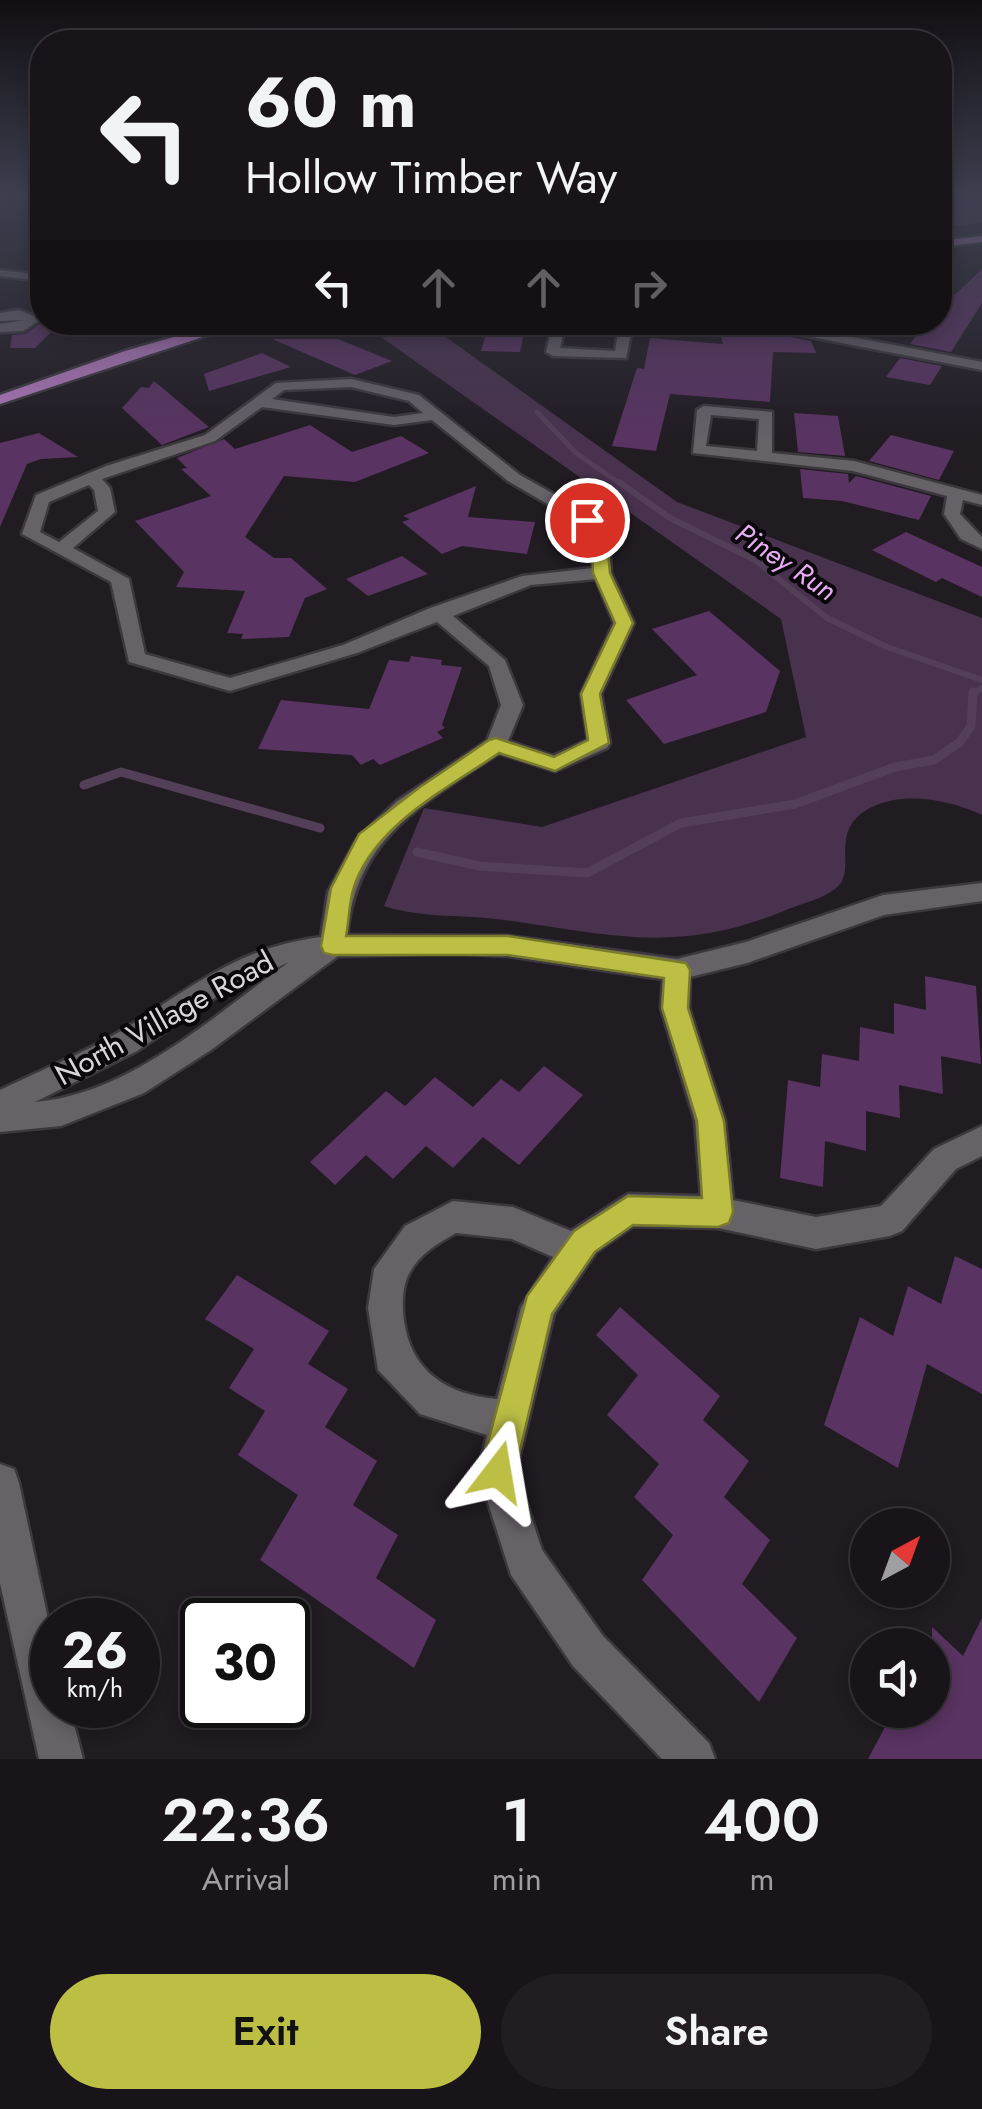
<!DOCTYPE html>
<html lang="en">
<head>
<meta charset="utf-8">
<style>
  body { margin:0; font-family:Jost,sans-serif; background:#221d23; color:#f1f3f6; height:100vh; display:flex; flex-direction:column; font-size:38px; white-space:nowrap }
  * { box-sizing:border-box; margin:0 }
  p { font-size:32px; color:#9f9ea2 }
  .icon { flex:none; width:55px; height:55px; fill:none; stroke:currentColor; stroke-width:2; stroke-linecap:round; stroke-linejoin:round }
  .map { position:relative; height:1759px; overflow:hidden }
  .drawer { display:flex; flex-direction:column; background:#19141a; flex:1 }
  .drawer>* { flex:none }
  .hud { position:absolute; left:30px; top:30px; width:922px; height:305px; border-radius:40px; box-shadow:0 5px 15px #0003,0 0 0 2px #373339; background:#19141a; color:#f1f3f6; overflow:hidden }
  .needle { width:65px; rotate:41deg }
  .buttons { position:absolute; left:850px; top:1508px; display:grid; gap:20px }
  .buttons a { display:grid; place-items:center; width:100px; height:100px; border-radius:50%; background:#19141a; box-shadow:0 5px 15px #0003,0 0 0 2px #373339; font-size:50px }
  .speed { position:absolute; left:30px; top:1598px; display:flex; gap:20px; font-size:50px; font-weight:700; text-align:center }
  .speed>* { display:grid; place-content:center; width:130px; height:130px; border-radius:50%; background:#19141a; box-shadow:0 5px 15px #0003,0 0 0 2px #373339; line-height:1 }
  .speed small { font-size:25px; font-weight:400 }
  .speed .limit { border:5px solid #111; border-radius:15px; background:#fff; color:#111 }
  .pin { position:absolute; display:grid; place-items:center; width:85px; height:85px; color:#fff; margin:-42px; border:5px solid #fff; border-radius:50%; box-shadow:0 2px 10px #0007 }
  .me { position:absolute; width:110px; margin:-55px; rotate:14deg; stroke-linejoin:round; filter:drop-shadow(0 0 8px #0008) }
  .turn { display:flex; align-items:center; gap:35px; height:210px; padding:0 50px; font-size:45px }
  .turn .icon { width:130px; height:130px; stroke-width:2.5 }
  .turn b { display:block; font-size:70px; line-height:85px }
  .lanes { display:flex; align-items:center; height:95px; padding:0 50px; background:#0003; justify-content:center; gap:50px; direction:ltr }
  .lanes .off { opacity:.35 }
  .eta { display:flex; justify-content:space-evenly; align-items:center; height:170px; text-align:center }
  .eta b { font-size:60px; font-weight:600; line-height:70px }
  .action { display:flex; gap:20px; margin-top:auto; padding:20px 50px }
  .action a { flex:1; height:115px; border-radius:60px; background:#bcbf44; color:#111; font-size:40px; font-weight:600; line-height:115px; text-align:center }
  .action a+a { background:#221d23; color:#f1f3f6 }
  .map>svg:first-child { display:block }
  .green { fill:#48324d }
  .lines { fill:none; stroke-linecap:round; stroke-linejoin:round }
  .stream-far2 { stroke:#534058; stroke-width:5 }
  .stream-far1 { stroke:#534058; stroke-width:6 }
  .stream { stroke:#534058; stroke-width:9 }
  .building { fill:#593361 }
  .minor-casing { stroke:#3c383d; stroke-width:5 }
  .major-casing { stroke:#3c383d; stroke-width:5 }
  .minor { fill:#676168; fill-rule:evenodd }
  .major { fill:#af77ba; fill-rule:evenodd }
  .route { fill:#bcbf44; stroke:#7a7c2c; stroke-width:2.5 }
  .labels { text-anchor:middle; dominant-baseline:central; stroke-width:8; stroke-linejoin:round; paint-order:stroke }
  .far-water-label { font-size:28px; font-style:italic; fill:#e9adf5; stroke:#090709 }
  .street-label { font-size:30px; fill:#dad6da; stroke:#090709 }
</style>
</head>
<body>
<div class="map">
<svg width="982" height="1759" viewBox="0 0 982 1759">
  <rect width="100%" height="100%" fill="#211b22"/>
  <g class="green">
    <polygon points="970,195 982,195 982,223 940,227 940,202"/>
    <path d="M 361,323 L 437,323 L 443,335 L 677,502 L 982,618 L 982,815 C 950,800 905,791 872,807 C 825,830 860,872 835,889 C 822,899 801,904 786,910 C 679,955 613,935 504,920 C 463,914 423,919 384,906 L 424,808 L 542,827 L 806,737 L 781,619 Z"/>
  </g>
  <g class="lines">
    <polyline class="stream-far2" points="537,412 576,453 622,485"/>
    <g class="stream-far1">
      <polyline points="619,482 670,518 755,560 827,618 887,647 982,680"/>
      <polyline points="973,694 982,688"/>
    </g>
    <g class="stream">
      <polyline points="84,785 121,772 320,828"/>
      <polyline points="417,852 479,866 587,873 681,823 795,804 895,767 934,760 960,742 971,726 973,692"/>
    </g>
  </g>
  <g class="building">
    <polygon points="982,269 982,303 951,352 910,344 926,322 940,322 940,309"/>
    <polygon points="42,322 61,322 35,348 10,348 12,335 25,334"/>
    <polygon points="489,323 526,324 520,352 481,351"/>
    <polygon points="780,335 811,341 816,353 773,352 770,402 670,394 656,451 612,446 637,368 644,369 650,338 723,344 721,336"/>
    <polygon points="272,339 338,339 392,361 355,375"/>
    <polygon points="262,353 291,367 209,391 204,374"/>
    <polygon points="900,358 942,366 930,385 886,377"/>
    <polygon points="154,381 209,427 162,445 122,408 141,387 149,388"/>
    <polygon points="794,413 838,416 845,456 798,452"/>
    <polygon points="310,425 352,452 401,436 429,453 355,482 284,476 245,537 274,558 291,558 327,589 305,598 289,637 241,639 243,634 227,633 245,591 176,587 184,572 135,521 211,496 181,469 187,468 177,458 224,439 235,449"/>
    <polygon points="39,433 78,457 41,459 27,464 0,527 0,443"/>
    <polygon points="891,435 954,451 939,480 869,461"/>
    <polygon points="800,469 848,474 849,483 856,476 931,496 919,520 842,501 803,498"/>
    <polygon points="476,486 468,517 535,522 527,554 462,546 442,554 402,522 410,519 403,516"/>
    <polygon points="906,532 982,567 982,597 942,578 936,582 872,550"/>
    <polygon points="402,556 428,574 368,596 346,579"/>
    <polygon points="709,611 780,671 766,712 664,744 626,700 697,675 652,629"/>
    <polygon points="411,656 442,660 441,665 462,667 442,725 445,728 437,732 443,738 380,765 373,759 361,765 352,755 258,749 281,700 369,709 389,660 409,662"/>
    <polygon points="925,976 976,986 981,1064 941,1056 943,1094 899,1085 900,1118 866,1111 866,1151 825,1141 823,1187 780,1178 788,1080 820,1087 822,1054 859,1061 860,1027 894,1034 894,1003 926,1010"/>
    <polygon points="544,1066 583,1095 519,1165 483,1137 453,1168 426,1146 393,1179 366,1155 335,1185 310,1162 386,1091 405,1106 435,1077 473,1107 501,1079 519,1092"/>
    <polygon points="955,1256 982,1269 982,1394 927,1364 898,1468 824,1425 860,1317 893,1336 908,1286 941,1304"/>
    <polygon points="237,1275 329,1331 308,1364 348,1389 325,1427 377,1461 353,1505 398,1535 376,1578 436,1620 414,1668 260,1560 298,1495 238,1455 265,1411 229,1388 254,1349 205,1319"/>
    <polygon points="620,1307 720,1396 703,1420 749,1461 724,1497 770,1540 742,1584 797,1638 759,1702 642,1580 673,1535 634,1497 659,1464 607,1415 638,1375 596,1335"/>
    <polygon points="982,1618 982,1759 868,1759 894,1710 932,1710 932,1627 963,1656"/>
  </g>
  <g class="lines">
    <defs>
      <g id="minor">
        <polygon points="0,270 42,275 42,281 0,276"/>
        <polygon points="19,310 41,319 23,331 0,332 0,324 25,320 0,321 0,313"/>
        <path d="M 558,323 L 677,328 L 780,323 L 982,362 L 982,370 L 780,331 L 631,334 L 626,358 L 553,356 L 546,352 L 552,327 ZM 564,331 L 618,333 L 615,351 L 560,348 Z"/>
        <path d="M 351,379 L 419,395 L 520,475 L 593,516 L 609,544 L 611,573 L 634,623 L 601,694 L 610,743 L 607,748 L 555,771 L 499,753 C 424,803 356,837 347,935 L 508,936 L 677,959 L 746,942 L 883,895 L 982,883 L 982,901 L 884,915 L 747,963 L 690,977 L 689,1008 L 725,1121 L 733,1200 L 816,1217 L 881,1206 L 934,1149 L 982,1126 L 982,1156 L 956,1169 L 902,1231 L 890,1236 L 816,1249 L 718,1228 L 633,1226 L 596,1252 L 554,1314 L 516,1471 L 542,1550 L 603,1636 L 709,1743 L 715,1759 L 662,1759 L 573,1666 L 511,1575 L 478,1471 L 487,1435 L 420,1414 L 378,1370 L 368,1308 L 374,1269 L 405,1226 L 453,1201 L 513,1207 L 571,1231 L 628,1194 L 701,1196 L 695,1121 L 661,1008 L 663,979 L 508,956 L 454,953 L 338,956 L 211,1050 L 144,1093 L 61,1126 L 0,1132 L 0,1090 C 39,1071 82,1054 119,1032 C 191,989 234,948 321,937 L 328,892 L 357,839 L 397,801 L 487,741 L 501,705 L 489,666 L 437,622 L 357,653 L 230,691 L 129,662 L 111,582 L 22,534 L 36,495 L 106,466 L 205,435 L 276,383 ZM 351,387 L 409,401 L 423,413 L 394,417 L 272,399 L 284,390 ZM 262,407 L 394,425 L 432,420 L 508,481 L 580,523 L 591,544 L 593,568 L 522,576 L 430,608 L 343,645 L 230,678 L 145,654 L 129,579 L 73,548 L 115,512 L 110,488 L 102,479 L 215,441 ZM 89,485 L 94,490 L 98,511 L 59,542 L 40,532 L 49,502 ZM 596,579 L 614,623 L 581,694 L 588,740 L 553,756 L 508,741 L 523,705 L 505,660 L 453,616 L 531,585 ZM 289,962 C 214,1015 131,1094 35,1102 L 137,1051 L 219,995 ZM 456,1233 L 512,1239 L 553,1257 L 521,1307 L 497,1399 C 447,1395 411,1371 404,1321 C 402,1307 402,1286 409,1274 C 419,1254 437,1244 456,1233 Z"/>
        <path d="M 704,406 L 772,412 L 772,453 L 854,461 L 982,495 L 982,505 L 963,500 L 960,514 L 982,537 L 982,549 L 961,539 L 944,514 L 947,496 L 853,471 L 693,453 L 697,410 ZM 711,415 L 759,419 L 757,451 L 706,446 Z"/>
        <polygon points="0,1464 14,1469 19,1483 52,1638 52,1705 69,1705 83,1759 39,1759 0,1583"/>
      </g>
      <g id="major">
        <polygon points="982,236 982,242 940,247 940,241"/>
        <polygon points="226,322 248,322 0,404 0,395 125,351"/>
      </g>
    </defs>
    <use href="#minor" class="minor-casing"/>
    <use href="#major" class="major-casing"/>
    <use href="#minor" class="minor"/>
    <use href="#major" class="major"/>
  </g>
  <linearGradient id="sky" x2="0" y2="1"><stop stop-color="#120f13"/><stop offset="0.44" stop-color="#3d3f4f"/><stop offset="1" stop-color="#3d3f4f" stop-opacity="0"/></linearGradient>
  <rect width="982" height="442" fill="url(#sky)"/>
  <path class="route" d="M 582,516 L 592,516 L 607,544 L 610,573 L 633,623 L 600,694 L 609,743 L 555,771 L 499,753 C 448,788 372,826 353,890 C 349,904 349,921 346,936 L 508,936 L 686,963 L 690,970 L 688,1008 L 724,1121 L 733,1212 L 729,1223 L 718,1227 L 633,1225 L 595,1252 L 552,1314 L 515,1472 L 510,1484 L 498,1489 L 485,1484 L 480,1472 L 527,1296 L 574,1231 L 628,1196 L 702,1198 L 697,1121 L 662,1008 L 664,978 L 508,955 L 333,955 L 324,953 L 321,946 L 331,888 L 359,834 L 420,787 L 489,740 L 496,738 L 554,757 L 588,740 L 581,694 L 615,623 L 593,573 L 592,544 L 579,520 Z"/>
  <g class="labels">
    <g class="far-water-label">
      <text transform="translate(786 562) rotate(34)">Piney Run</text>
    </g>
    <g class="street-label">
      <text transform="translate(164 1018) rotate(-29)">North Village Road</text>
    </g>
  </g>
</svg>
<div class="buttons">
<a><svg class="needle" viewBox="-14 -14 28 28"><path d="M0-13l5 13h-10z" fill="#e53935"/><path d="M0 13l5-13h-10z" fill="#9f9ea2"/></svg></a>
<a><svg class="icon" aria-label="sound" viewBox="0 0 24 24"><path d="M4 9h4l5-4v14l-5-4H4zM17 9q2 3 0 6"/></svg></a>
</div>
<div class="speed"><div>26<small>km/h</small></div><div class="limit">30</div></div>
<div class="pin" style="left:587px;top:520px;background:#d93025"><svg class="icon" aria-label="arrive" viewBox="0 0 24 24"><path d="M6 21V4h12l-3 4 3 4H6"/></svg></div>
<svg class="me" style="left:498px;top:1472px" viewBox="-20 -20 40 40"><path d="M0-17L14 15 0 8-14 15z" fill="#bcbf44" stroke="#fff" stroke-width="4"/></svg>
<div class="hud">
<div class="turn"><svg class="icon" aria-label="left" viewBox="0 0 24 24"><path d="M17 20v-9H6M10 6l-5 5 5 5"/></svg><div><b>60 m</b>Hollow Timber Way</div></div>
<div class="lanes"><svg class="icon" aria-label="left" viewBox="0 0 24 24"><path d="M17 20v-9H6M10 6l-5 5 5 5"/></svg><svg class="icon off" aria-label="ahead" viewBox="0 0 24 24"><path d="M12 20V5M6 11l6-6 6 6"/></svg><svg class="icon off" aria-label="ahead" viewBox="0 0 24 24"><path d="M12 20V5M6 11l6-6 6 6"/></svg><svg class="icon off" aria-label="right" viewBox="0 0 24 24"><path d="M7 20v-9h11M14 6l5 5-5 5"/></svg></div>
</div>
</div>
<section class="drawer">
<div class="eta">
<div><b>22:36</b><p>Arrival</p></div>
<div><b>1</b><p>min</p></div>
<div><b>400</b><p>m</p></div>
</div>
<div class="action"><a>Exit</a><a>Share</a></div>
</section>
</body>
</html>
